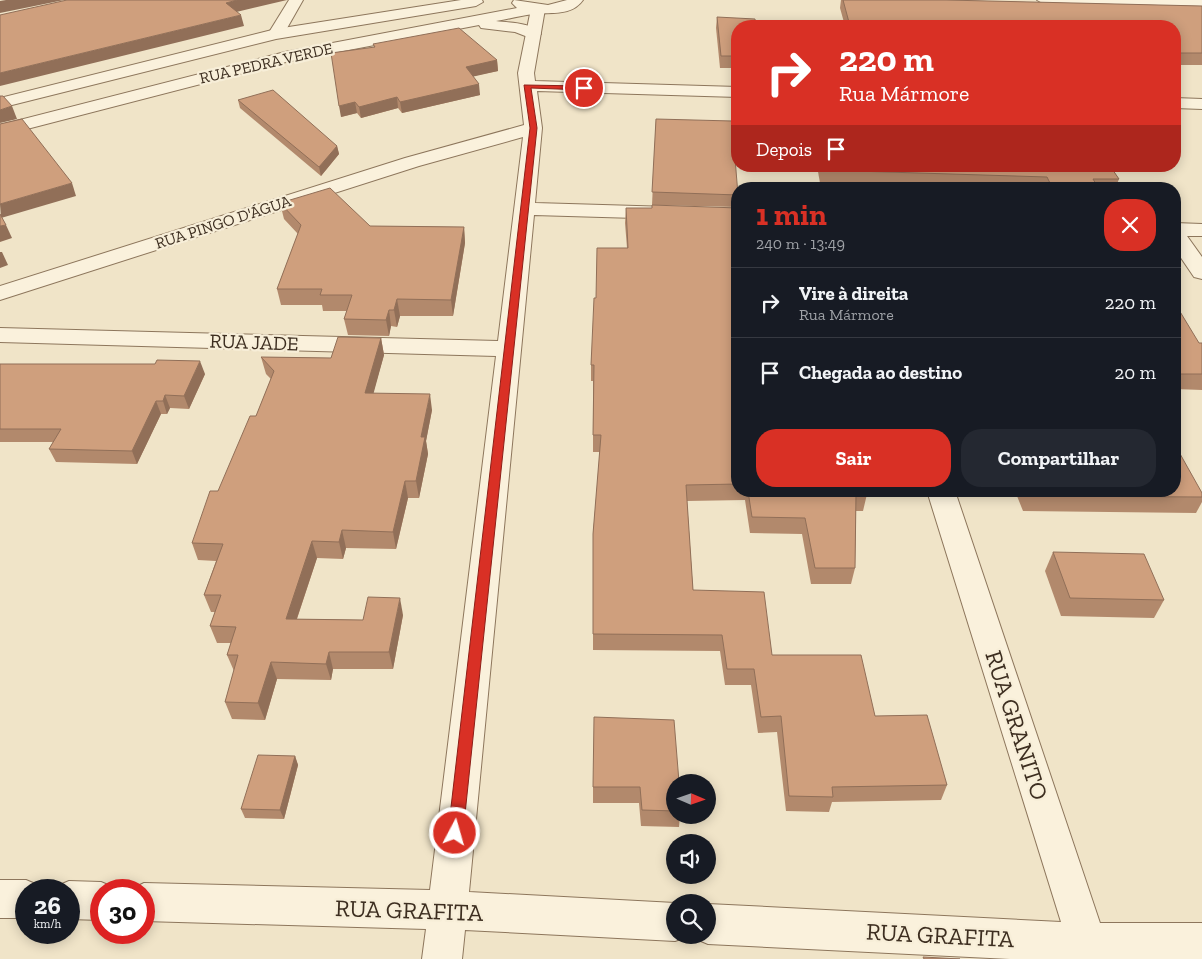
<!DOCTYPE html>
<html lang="pt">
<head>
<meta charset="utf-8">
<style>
  body { margin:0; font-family:"Zilla Slab",serif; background:#242831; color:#f1f3f6; height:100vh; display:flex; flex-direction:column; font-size:19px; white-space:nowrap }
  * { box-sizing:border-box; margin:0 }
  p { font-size:16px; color:#9ea1a6 }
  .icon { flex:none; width:28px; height:28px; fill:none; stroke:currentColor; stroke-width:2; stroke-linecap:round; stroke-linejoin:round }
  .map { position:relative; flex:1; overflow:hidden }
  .drawer { position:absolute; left:731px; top:182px; width:450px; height:315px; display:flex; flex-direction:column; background:#171b24; border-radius:20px; box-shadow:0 2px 12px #0003 }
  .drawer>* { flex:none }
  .banner { position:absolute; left:731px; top:20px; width:450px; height:152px; border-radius:20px; box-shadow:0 2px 12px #0003; background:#d93025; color:#fff; overflow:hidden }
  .needle { width:32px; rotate:92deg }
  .fabs { position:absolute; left:666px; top:774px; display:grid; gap:10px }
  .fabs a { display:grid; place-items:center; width:50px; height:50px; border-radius:50%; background:#171b24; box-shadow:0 2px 12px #0003; font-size:25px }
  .speed { position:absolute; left:15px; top:879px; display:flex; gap:10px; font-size:25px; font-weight:700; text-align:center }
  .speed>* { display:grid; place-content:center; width:65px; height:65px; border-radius:50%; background:#171b24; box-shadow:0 2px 12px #0003; line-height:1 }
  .speed small { font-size:12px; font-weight:400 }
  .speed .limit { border:8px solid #d22; background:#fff; color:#111 }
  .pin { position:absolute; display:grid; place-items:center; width:42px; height:42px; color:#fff; margin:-21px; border:2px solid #fff; border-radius:50%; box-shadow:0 1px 5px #0007 }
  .me { position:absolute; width:55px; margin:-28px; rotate:6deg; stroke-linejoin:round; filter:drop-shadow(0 0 4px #0008) }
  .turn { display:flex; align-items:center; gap:18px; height:105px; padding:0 25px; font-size:22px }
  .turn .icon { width:65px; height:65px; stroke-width:2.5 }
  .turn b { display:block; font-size:35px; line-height:42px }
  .then { display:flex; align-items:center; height:48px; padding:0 25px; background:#0003; gap:10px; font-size:19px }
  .round { display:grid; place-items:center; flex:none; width:52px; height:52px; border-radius:20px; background:#242831 }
  .head { display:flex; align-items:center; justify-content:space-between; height:85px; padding:0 25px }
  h1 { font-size:30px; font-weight:700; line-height:38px; color:#d93025 }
  .action { display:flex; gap:10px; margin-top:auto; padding:10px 25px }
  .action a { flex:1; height:58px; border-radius:20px; background:#d93025; color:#fff; font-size:20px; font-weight:700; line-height:58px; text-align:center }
  .action a+a { background:#242831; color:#f1f3f6 }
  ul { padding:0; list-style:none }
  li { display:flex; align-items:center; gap:15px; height:70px; padding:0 25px; border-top:1px solid #363941 }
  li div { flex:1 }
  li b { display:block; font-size:19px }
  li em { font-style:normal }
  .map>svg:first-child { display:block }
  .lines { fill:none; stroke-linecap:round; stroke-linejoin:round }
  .minor-casing { stroke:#8d765c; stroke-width:2 }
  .tertiary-casing { stroke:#8d765c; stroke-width:2 }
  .minor { fill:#faf1dc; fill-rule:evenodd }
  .tertiary { fill:#faf1dc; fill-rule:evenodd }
  .wall { fill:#b2896c }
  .shaded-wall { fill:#916f58 }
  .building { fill:#cf9f7d; stroke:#916f58 }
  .route { fill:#d93025; stroke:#8d1f18 }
  .labels { text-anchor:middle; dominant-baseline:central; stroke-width:4.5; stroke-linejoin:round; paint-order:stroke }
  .far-street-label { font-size:16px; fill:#3d2e20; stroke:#f7eed8 }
  .street-label { font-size:20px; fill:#3d2e20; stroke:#f7eed8 }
  .near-street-label { font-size:24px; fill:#3d2e20; stroke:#f7eed8 }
</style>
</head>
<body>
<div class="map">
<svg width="1202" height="959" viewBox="0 0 1202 959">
  <rect width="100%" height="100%" fill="#f0e4c8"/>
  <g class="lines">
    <defs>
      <g id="minor">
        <polygon points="289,0 303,0 282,37 270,37 268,34"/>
        <polygon points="538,5 545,9 534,73 535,81 738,87 738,97 537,91 542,128 535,203 738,209 738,221 534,215 469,892 675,903 675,935 689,936 675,941 465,930 462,959 422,959 426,929 144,921 144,890 130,890 144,883 430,890 496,356 0,342 0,328 498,341 523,137 419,166 0,300 0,286 405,158 524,125 518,73 531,9"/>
        <polygon points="1175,98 1202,99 1202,109 1175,108"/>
        <polygon points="1175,223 1202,224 1202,236 1187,236 1202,257 1202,279 1194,277 1175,249"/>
        <polygon points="927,491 955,491 1100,923 1202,923 1202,959 1010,959 708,944 694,938 693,935 708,935 708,904 1061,922"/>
        <polygon points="0,880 26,880 40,886 42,890 26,890 26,918 0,918"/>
        <polygon points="69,881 101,882 115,888 116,890 101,890 101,920 69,919 69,890 54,890 55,887"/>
      </g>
      <g id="tertiary">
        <polygon points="461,0 482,0 483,2 476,6 276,39 0,108 0,98 276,29"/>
        <path d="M 514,0 L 548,5 L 567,0 L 583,0 C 572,16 552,12 535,14 C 522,15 509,19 496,21 C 509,23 532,22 541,34 L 533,39 L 515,32 L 481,28 L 479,25 L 286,62 L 0,136 L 0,125 L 285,52 L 517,8 L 512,3 Z"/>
        <polygon points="1037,0 1202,0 1202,8 1044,4"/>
      </g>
    </defs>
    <use href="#minor" class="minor-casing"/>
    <use href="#tertiary" class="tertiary-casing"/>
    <use href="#minor" class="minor"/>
    <use href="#tertiary" class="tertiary"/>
  </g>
  <g class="wall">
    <polygon points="841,0 946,0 1202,6 1202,65 1175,65 1175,26 845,26 840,8"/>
    <polygon points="717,17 738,26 738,68 720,68 716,28"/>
    <polygon points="373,44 497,60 498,71 473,76 480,95 402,113 398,108 361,118 357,113 341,117 374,47"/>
    <polygon points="238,100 337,146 339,154 321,176 240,108"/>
    <polygon points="656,119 738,191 737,207 652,205"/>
    <polygon points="817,166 1110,166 1119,179 1115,189 997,189 820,183"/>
    <polygon points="280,203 370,226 464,227 465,243 453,316 400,316 397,327 391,326 389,336 348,335 344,319 347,311 323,311 322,305 281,305 277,289 298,234 284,219"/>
    <polygon points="626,208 738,208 738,491 866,491 867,494 863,511 856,511 855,568 851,584 811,584 802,534 750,533 745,500 687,501 693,590 772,655 875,716 947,785 941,800 832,802 829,812 786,811 777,732 758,733 751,685 725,685 720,651 593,650 593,534 600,452 593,452 593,381 591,381 591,365 596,298 627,248 625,223"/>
    <polygon points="1175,310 1199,343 1202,343 1202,390 1175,389"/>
    <polygon points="381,338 384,355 373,393 432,410 426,441 428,454 419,498 408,498 396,549 346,548 343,559 317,558 297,619 363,620 403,615 393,669 333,669 331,680 277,679 265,720 232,719 225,702 234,671 227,655 231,643 217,643 210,626 215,612 211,612 204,595 216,561 198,560 192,543 256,416 271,379 266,374 261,357 331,358"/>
    <polygon points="0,364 205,374 189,409 170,408 167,414 161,414 137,464 56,462 49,449 53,442 0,442"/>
    <polygon points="1015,491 1175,491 1202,493 1202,502 1196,513 1023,511"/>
    <polygon points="1053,552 1164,600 1154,618 1061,616 1045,571"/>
    <polygon points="295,756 298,765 284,819 245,818 241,809"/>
    <polygon points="675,782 675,815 680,815 679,827 641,826 639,803 593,803 593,787"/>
  </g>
  <g class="shaded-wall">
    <polygon points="6,0 64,0 0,13 0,1"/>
    <polygon points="237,0 287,0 228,14 226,3"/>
    <polygon points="241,15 244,26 0,86 0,73"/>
    <polygon points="497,60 498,71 467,78 466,67"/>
    <polygon points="479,84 480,95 402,113 400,102"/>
    <polygon points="397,97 398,108 361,118 359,107"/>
    <polygon points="355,102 357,113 341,117 339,106"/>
    <polygon points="12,106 17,119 0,123 0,110"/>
    <polygon points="337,146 339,154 321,176 319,167"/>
    <polygon points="72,183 76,196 1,218 0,204"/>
    <polygon points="6,225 12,238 0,242 0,226"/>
    <polygon points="464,227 465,243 453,316 451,300"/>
    <polygon points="0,252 2,252 8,265 0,268"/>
    <polygon points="397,299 400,316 397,327 394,310"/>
    <polygon points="389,310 391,326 389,336 386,320"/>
    <polygon points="381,338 384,355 369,410 365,393"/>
    <polygon points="200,361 205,374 189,409 184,396"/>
    <polygon points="430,394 432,410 426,441 428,454 419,498 416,481 421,437"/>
    <polygon points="165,395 170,408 167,414 163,401"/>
    <polygon points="156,401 161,414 137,464 132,451"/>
    <polygon points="405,481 408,498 396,549 393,532"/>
    <polygon points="342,530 346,548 343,559 339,542"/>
    <polygon points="312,541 317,558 291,636 286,619"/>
    <polygon points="400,598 403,615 393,669 389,652"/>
    <polygon points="329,652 333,669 331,680 326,664"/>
    <polygon points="271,662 277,679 265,720 258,703"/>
    <polygon points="295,756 298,765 284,819 280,810"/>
  </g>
  <g class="building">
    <polygon points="67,0 237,0 226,3 241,15 0,73 0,15"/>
    <polygon points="843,0 946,0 1202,6 1202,53 1175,53 1175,26 850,26"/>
    <polygon points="717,17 755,19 756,26 738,26 738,56 721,56"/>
    <polygon points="459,28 497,60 466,67 479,84 400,102 397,97 359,107 355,102 339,106 331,53 375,47 373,44"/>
    <polygon points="273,90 337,146 319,167 238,100"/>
    <polygon points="0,96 3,96 12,106 0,110"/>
    <polygon points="22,119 72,183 0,204 0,124"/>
    <polygon points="656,119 732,121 738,195 652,192"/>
    <polygon points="821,166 1110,166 1119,179 1093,179 1099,189 1053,189 1047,177 822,170"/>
    <polygon points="330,188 370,226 464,227 451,300 397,299 394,310 389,310 386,320 344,319 352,295 320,295 322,289 277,289 301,225 280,203"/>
    <polygon points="652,205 738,208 738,484 686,485 693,590 764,592 772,655 861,655 875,716 927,715 947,785 832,787 833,797 789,796 781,716 761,717 754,669 727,669 722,635 593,634 593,534 601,435 593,435 594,365 591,365 594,298 596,298 597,248 628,248 626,208 652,208"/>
    <polygon points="0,214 6,225 0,226"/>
    <polygon points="1175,310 1179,310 1199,343 1202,343 1202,374 1175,374"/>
    <polygon points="338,337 381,338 365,393 430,394 421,437 425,437 416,481 405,481 393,532 342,530 339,542 312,541 286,619 363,620 368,597 400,598 389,652 329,652 326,664 271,662 258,703 225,702 238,655 227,655 236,627 210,626 221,595 204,595 223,544 192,543 210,491 218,491 250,416 256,416 274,371 261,357 331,358"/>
    <polygon points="157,360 200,361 184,396 165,395 163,401 156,401 132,451 49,449 61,429 0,429 0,364 155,364"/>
    <polygon points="1175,452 1179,452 1202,493 1202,497 1029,496 1027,491 1175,491"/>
    <polygon points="748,491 866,491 867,494 856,494 855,568 815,568 805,518 752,517"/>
    <polygon points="1053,552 1144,554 1164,600 1070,598"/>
    <polygon points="594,717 674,720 679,782 675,782 675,811 642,810 640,787 593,787"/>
    <polygon points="258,755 295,756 280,810 241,809"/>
    <polygon points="923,957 960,959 924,959"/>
  </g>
  <polygon class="route" points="524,85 584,86 588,88 584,90 531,88 537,128 463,833 461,838 455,840 450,838 448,833 530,128"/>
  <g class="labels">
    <g class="far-street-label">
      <text transform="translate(266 63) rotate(-13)">RUA PEDRA VERDE</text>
      <text transform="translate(223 222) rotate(-18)">RUA PINGO D'ÁGUA</text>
    </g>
    <g class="street-label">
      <text transform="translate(254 342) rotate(2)">RUA JADE</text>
    </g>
    <g class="near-street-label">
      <text transform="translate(1017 725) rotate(72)">RUA GRANITO</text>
      <text transform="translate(409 910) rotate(2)">RUA GRAFITA</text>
      <text transform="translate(940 935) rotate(3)">RUA GRAFITA</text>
    </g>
  </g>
</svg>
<div class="fabs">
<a><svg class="needle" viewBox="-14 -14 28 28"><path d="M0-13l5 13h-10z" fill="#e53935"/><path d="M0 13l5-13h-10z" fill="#9ea1a6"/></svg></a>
<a><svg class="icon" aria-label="sound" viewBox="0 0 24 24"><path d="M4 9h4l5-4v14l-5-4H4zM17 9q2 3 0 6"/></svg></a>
<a><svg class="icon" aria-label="search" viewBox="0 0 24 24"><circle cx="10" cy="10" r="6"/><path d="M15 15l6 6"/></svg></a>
</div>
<div class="speed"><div>26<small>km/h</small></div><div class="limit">30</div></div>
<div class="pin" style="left:584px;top:88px;background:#d93025"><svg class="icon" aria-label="arrive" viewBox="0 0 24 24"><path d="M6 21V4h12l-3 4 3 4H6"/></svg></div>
<svg class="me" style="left:455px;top:833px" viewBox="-20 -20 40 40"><circle r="17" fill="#d93025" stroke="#fff" stroke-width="3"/><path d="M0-11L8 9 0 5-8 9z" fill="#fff"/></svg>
<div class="banner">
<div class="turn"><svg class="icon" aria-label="right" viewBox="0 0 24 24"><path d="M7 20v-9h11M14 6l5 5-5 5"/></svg><div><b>220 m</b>Rua Mármore</div></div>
<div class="then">Depois<svg class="icon" aria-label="arrive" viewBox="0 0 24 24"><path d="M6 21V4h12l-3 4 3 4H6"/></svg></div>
</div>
<section class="drawer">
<div class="head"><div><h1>1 min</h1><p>240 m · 13:49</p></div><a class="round" style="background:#d93025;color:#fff"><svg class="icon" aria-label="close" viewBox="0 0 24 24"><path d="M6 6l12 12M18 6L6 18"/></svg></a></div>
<ul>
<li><svg class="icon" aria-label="right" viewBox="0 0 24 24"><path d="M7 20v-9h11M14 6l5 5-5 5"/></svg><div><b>Vire à direita</b><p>Rua Mármore</p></div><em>220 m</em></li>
<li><svg class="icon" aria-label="arrive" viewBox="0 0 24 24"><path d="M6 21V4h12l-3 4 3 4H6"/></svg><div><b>Chegada ao destino</b></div><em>20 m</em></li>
</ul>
<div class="action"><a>Sair</a><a>Compartilhar</a></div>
</section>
</div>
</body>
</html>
